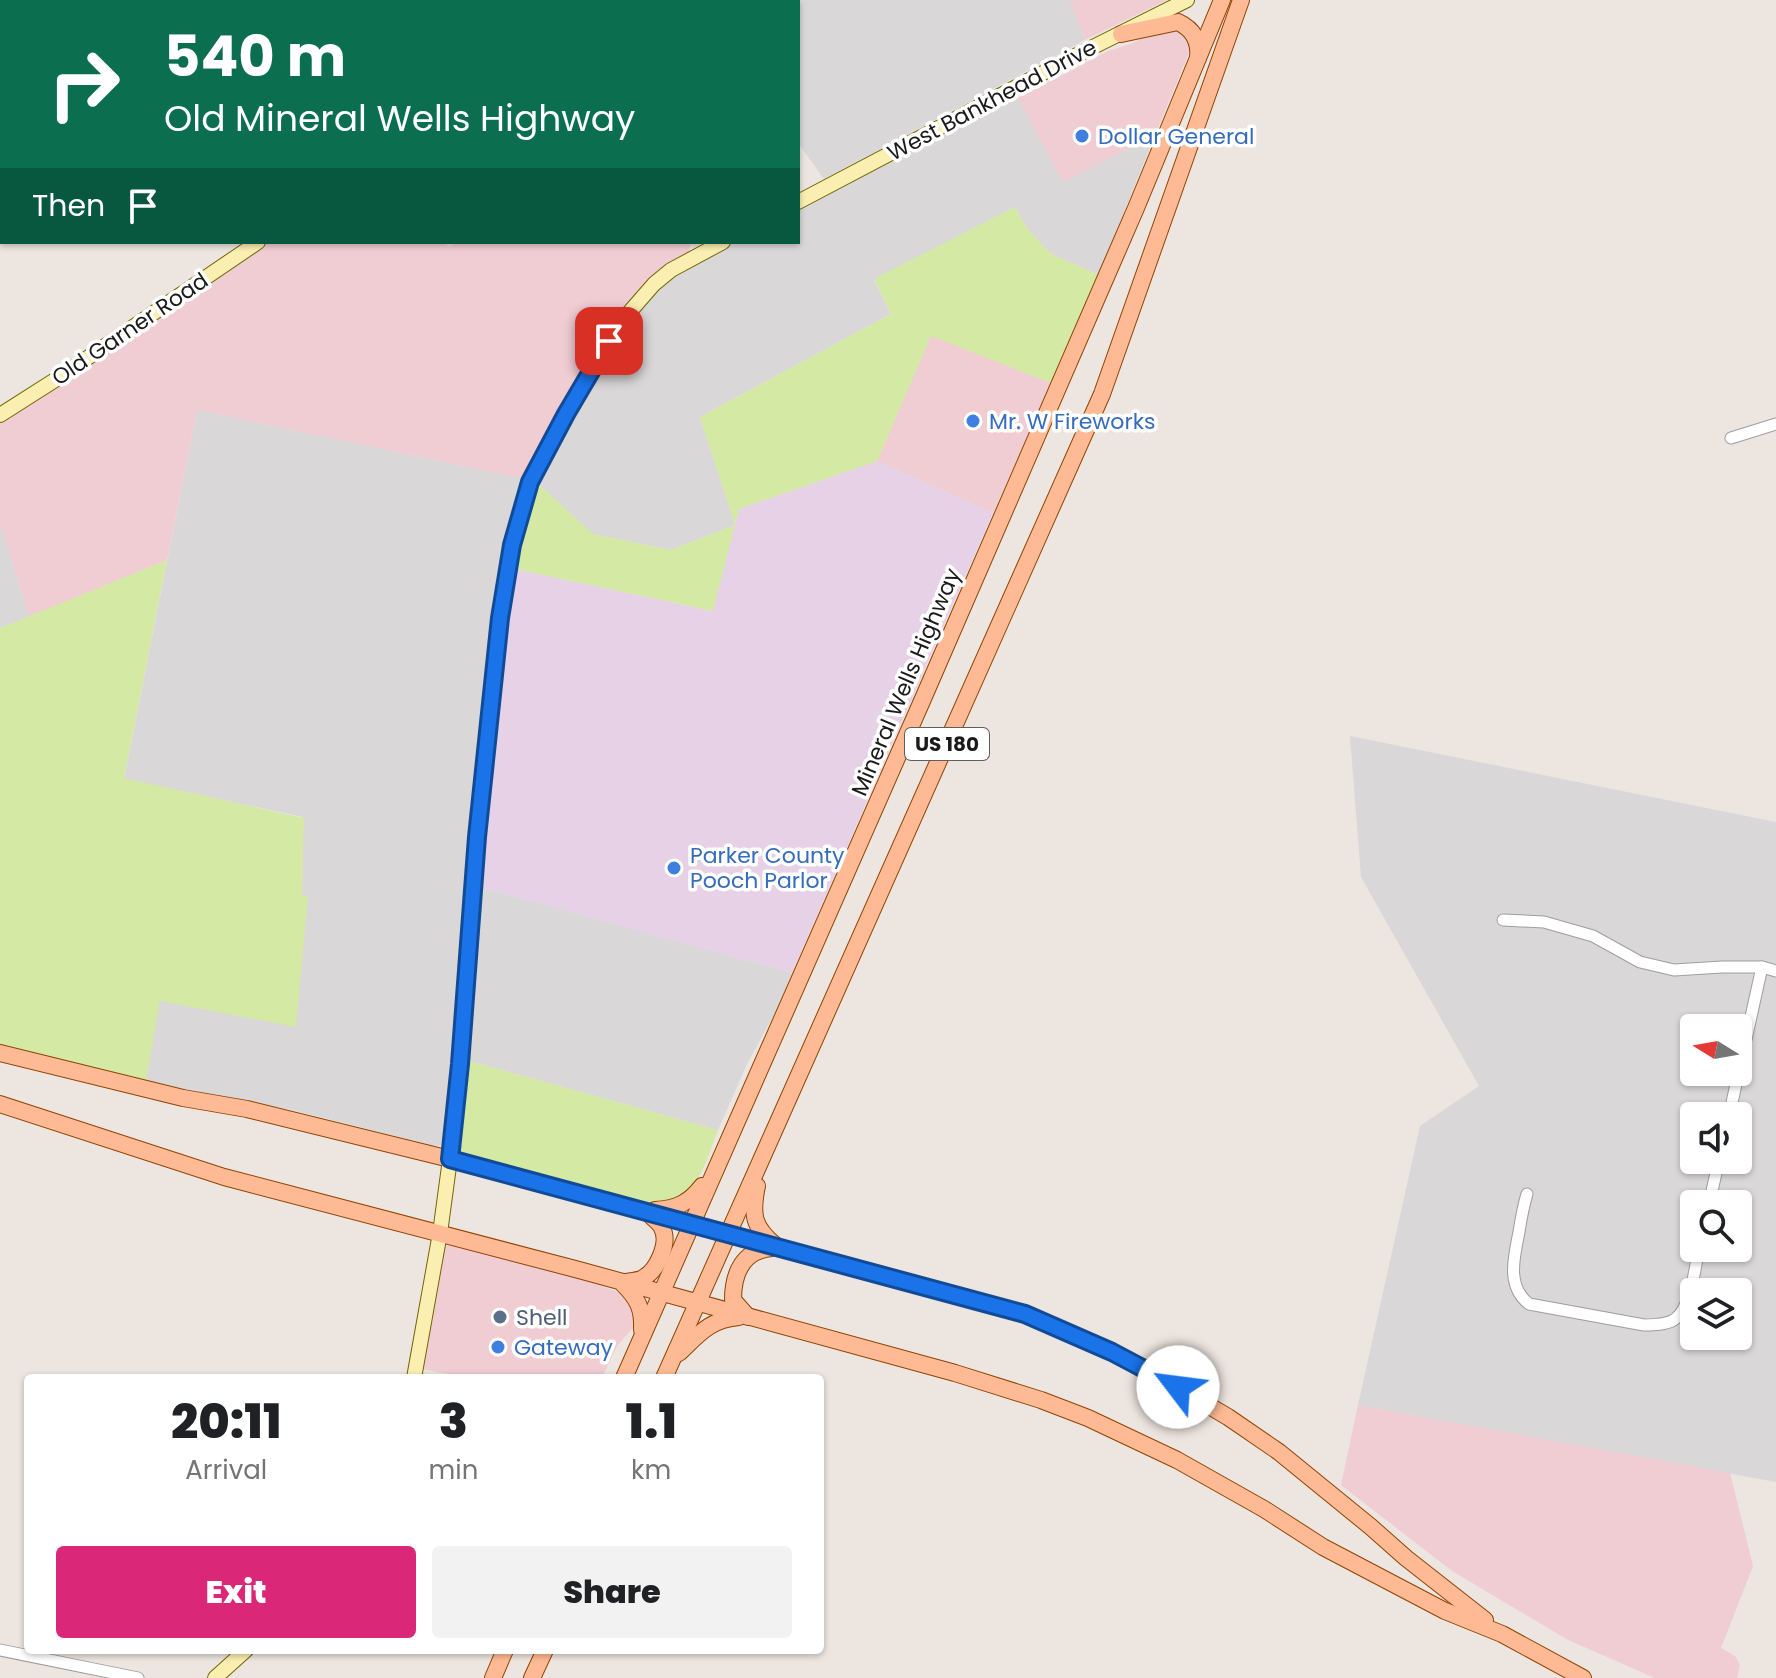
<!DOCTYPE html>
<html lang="en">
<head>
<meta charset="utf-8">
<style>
  body { margin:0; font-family:Poppins,sans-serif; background:#f2f2f2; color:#202124; height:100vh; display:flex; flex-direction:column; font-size:30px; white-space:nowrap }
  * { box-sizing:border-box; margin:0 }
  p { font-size:26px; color:#757577 }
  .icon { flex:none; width:44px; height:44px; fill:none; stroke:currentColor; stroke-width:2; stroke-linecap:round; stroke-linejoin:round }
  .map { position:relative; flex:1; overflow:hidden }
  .side { position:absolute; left:24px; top:1374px; width:800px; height:280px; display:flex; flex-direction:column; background:#fff; border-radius:8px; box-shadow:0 2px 6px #0004 }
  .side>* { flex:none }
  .top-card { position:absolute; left:0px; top:0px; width:800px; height:244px; box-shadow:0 2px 6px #0004; background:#0b6e4f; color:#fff; overflow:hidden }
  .needle { width:52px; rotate:281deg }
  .buttons { position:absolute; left:1680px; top:1014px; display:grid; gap:16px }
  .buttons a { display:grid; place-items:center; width:72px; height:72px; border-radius:8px; background:#fff; box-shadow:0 2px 6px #0004; font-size:40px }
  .pin { position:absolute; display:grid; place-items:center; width:68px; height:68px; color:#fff; margin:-34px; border-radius:16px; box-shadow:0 4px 12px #0006 }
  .me { position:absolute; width:88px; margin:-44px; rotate:300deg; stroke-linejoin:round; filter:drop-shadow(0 0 6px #0008) }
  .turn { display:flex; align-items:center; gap:28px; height:168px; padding:0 32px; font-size:36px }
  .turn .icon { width:104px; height:104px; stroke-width:2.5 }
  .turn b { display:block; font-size:56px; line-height:68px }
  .then { display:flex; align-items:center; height:76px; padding:0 32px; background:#0003; gap:16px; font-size:30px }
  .eta { display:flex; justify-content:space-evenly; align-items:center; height:136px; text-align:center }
  .eta b { font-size:48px; font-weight:800; line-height:56px }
  .action { display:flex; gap:16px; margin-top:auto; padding:16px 32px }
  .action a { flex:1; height:92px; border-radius:8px; background:#db2777; color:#fff; font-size:32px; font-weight:800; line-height:92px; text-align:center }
  .action a+a { background:#f2f2f2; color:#202124 }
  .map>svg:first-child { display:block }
  .residential { fill:#d9d7d8; fill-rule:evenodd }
  .commercial { fill:#efcdd3 }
  .industrial { fill:#e6d1e6 }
  .grass { fill:#d4e9a3 }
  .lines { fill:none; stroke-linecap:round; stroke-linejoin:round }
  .street-casing { stroke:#9e9e9e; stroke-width:13 }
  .secondary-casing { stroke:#706503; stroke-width:16 }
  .primary-casing { stroke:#914300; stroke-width:18 }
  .street { stroke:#fff; stroke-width:11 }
  .secondary { stroke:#faeeb0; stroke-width:14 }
  .primary { stroke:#fdba94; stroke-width:16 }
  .route-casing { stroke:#114b97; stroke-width:20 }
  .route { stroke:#1a73e8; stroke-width:14 }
  .shop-dot { fill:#3f7fe0; stroke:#fff; stroke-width:3 }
  .service-dot { fill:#5c6f8a; stroke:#fff; stroke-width:3 }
  .labels { text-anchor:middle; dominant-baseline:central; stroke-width:7; stroke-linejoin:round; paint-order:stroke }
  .shield { fill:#fff; stroke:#5f5f5f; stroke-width:2 }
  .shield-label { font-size:20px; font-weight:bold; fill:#1a1a1a }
  .street-label { font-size:22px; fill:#1a1a1a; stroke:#fff }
  .shop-label { font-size:22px; fill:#366cbe; stroke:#fff; text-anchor:start }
  .service-label { font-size:22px; fill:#4e5e75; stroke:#fff; text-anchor:start }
</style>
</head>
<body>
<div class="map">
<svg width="1776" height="1678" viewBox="0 0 1776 1678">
  <rect width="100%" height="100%" fill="#ede5df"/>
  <g class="residential">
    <polygon points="795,0 1070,0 1085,40 824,179 798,143 798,2 790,2"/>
    <polygon points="1018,98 1063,182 1155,135 1099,275 1051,254 1026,227 1015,207 874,280 891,314 700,417 735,525 671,550 592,534 536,482 623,327 648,298 671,279 736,242 798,242 798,209 985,109"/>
    <polygon points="197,410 526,479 508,523 489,686 446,1142 439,1146 431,1145 288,1109 232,1099 146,1081 159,1001 308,897 302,895 303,817 124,779"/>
    <polygon points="0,522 29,617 0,628"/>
    <path d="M 1350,736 L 1776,822 L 1776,1482 L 1358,1405 L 1420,1126 L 1479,1086 L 1361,877 ZM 1694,1028 L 1738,1028 L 1738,1072 L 1694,1072 ZM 1694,1116 L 1738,1116 L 1738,1160 L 1694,1160 ZM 1694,1204 L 1738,1204 L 1738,1248 L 1694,1248 ZM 1694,1292 L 1738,1292 L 1738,1336 L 1694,1336 Z"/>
    <polygon points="480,887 792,973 776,1011 747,1064 718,1130 466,1060"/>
  </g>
  <g class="commercial">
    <polygon points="1070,0 1167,0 1085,40"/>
    <polygon points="1163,28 1180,28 1190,43 1189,53 1155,135 1063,182 1018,98 1108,51 1131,44"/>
    <polygon points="269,242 446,242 448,247 459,242 691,242 689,252 650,278 598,341 526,479 197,410 167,560 29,617 0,522 0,422 203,289"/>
    <polygon points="931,335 1051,383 993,513 877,461"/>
    <polygon points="458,1243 578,1277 623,1294 633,1308 633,1328 617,1346 602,1378 466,1378 423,1369 444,1247"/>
    <polygon points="1358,1405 1730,1473 1753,1566 1721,1648 1735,1656 1740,1665 1737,1678 1655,1678 1568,1640 1452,1571 1341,1485"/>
  </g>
  <polygon class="industrial" points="877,461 993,513 792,973 480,887 499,692 515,569 712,611 739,509"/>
  <g class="grass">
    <polygon points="1015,207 1026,227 1051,254 1099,275 1051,383 931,336 877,461 739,509 713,611 515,569 520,535 536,482 593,534 671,550 735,525 700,417 891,314 874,279"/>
    <polygon points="167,560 124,778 304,818 302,895 308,897 296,1027 160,1001 146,1081 0,1044 0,628"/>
    <path d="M 466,1060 L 718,1130 C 708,1155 699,1194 670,1202 C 662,1205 652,1203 644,1202 L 463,1153 L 458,1150 Z"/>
  </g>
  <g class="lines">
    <defs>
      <g id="street">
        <polyline points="378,2 379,0"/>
        <polyline points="588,2 588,0"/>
        <polyline points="762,2 762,0"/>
        <polyline points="1731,438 1776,424"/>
        <polyline points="1503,920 1544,922 1593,936 1640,962 1674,970 1722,967 1762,967 1776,971"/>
        <polyline points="1729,1116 1762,967"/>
        <path d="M 1527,1194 C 1523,1207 1521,1219 1519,1232 C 1514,1257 1506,1286 1529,1304 L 1644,1325 C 1653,1325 1667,1325 1675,1319 C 1691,1308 1695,1267 1699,1248"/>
        <polyline points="1709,1204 1719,1160"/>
        <polyline points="0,1650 138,1678"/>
      </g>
      <g id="secondary">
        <polyline points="769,2 774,0"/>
        <polyline points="798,202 1077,55 1187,0"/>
        <polyline points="0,415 55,380 258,242"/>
        <polyline points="414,1378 440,1233 450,1159 460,1064 477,837 500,618 512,545 530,482 566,414 620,323 654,284 671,270 723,242"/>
        <polyline points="215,1678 246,1650"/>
      </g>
      <g id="primary">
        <path d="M 1121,34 L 1178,22 C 1193,29 1200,41 1198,58"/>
        <polyline points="0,1053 183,1098 247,1109 450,1159 1025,1314 1112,1352 1153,1373 1228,1417 1279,1452 1371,1527 1406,1558 1485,1620"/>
        <polyline points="0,1104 224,1177 579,1270 955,1373 1041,1400 1088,1418 1177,1460 1264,1509 1323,1547 1445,1611 1502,1634 1583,1678"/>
        <path d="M 757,1186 C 751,1215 753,1227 776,1246"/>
        <path d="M 655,1210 C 676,1209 689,1203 702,1186"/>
        <path d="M 624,1282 C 630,1281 638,1281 643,1278 C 657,1271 670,1243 662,1228 C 660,1223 653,1218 649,1214"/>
        <path d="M 623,1284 C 638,1299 643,1309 642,1330"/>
        <path d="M 748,1317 L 733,1300 C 733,1273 743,1250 772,1248"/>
        <path d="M 679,1353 C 698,1335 710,1319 739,1317"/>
        <polyline points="624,1378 922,701 1136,208 1222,0"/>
        <polyline points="664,1378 1102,394 1241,0"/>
        <polyline points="493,1678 505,1650"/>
        <polyline points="532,1678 545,1650"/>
      </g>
    </defs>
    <use href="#street" class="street-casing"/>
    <use href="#secondary" class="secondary-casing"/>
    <use href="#primary" class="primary-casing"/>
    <use href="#street" class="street"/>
    <use href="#secondary" class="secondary"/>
    <use href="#primary" class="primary"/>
  </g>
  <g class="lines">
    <defs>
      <polyline id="route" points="609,341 566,414 530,482 512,545 500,618 477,837 460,1064 450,1159 1025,1314 1112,1352 1178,1387"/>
    </defs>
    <use href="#route" class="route-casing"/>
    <use href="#route" class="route"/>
  </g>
  <g class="shop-dot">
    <circle cx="1082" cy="136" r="8"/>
    <circle cx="973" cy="421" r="8"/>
    <circle cx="674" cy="868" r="8"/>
    <circle cx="498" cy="1347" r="8"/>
  </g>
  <circle class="service-dot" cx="500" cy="1317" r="8"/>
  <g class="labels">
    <rect class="shield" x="905" y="728" width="84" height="32" rx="6"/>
    <g class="shield-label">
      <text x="947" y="744">US 180</text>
    </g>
    <g class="street-label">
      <text transform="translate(992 100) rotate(-28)">West Bankhead Drive</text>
      <text transform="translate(130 329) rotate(-34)">Old Garner Road</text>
      <text transform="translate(906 682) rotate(-67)">Mineral Wells Highway</text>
    </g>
    <g class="shop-label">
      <text x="1098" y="136">Dollar General</text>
      <text x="989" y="421">Mr. W Fireworks</text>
      <text x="690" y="855">Parker County<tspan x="690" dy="25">Pooch Parlor</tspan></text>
      <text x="514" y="1347">Gateway</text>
    </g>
    <g class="service-label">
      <text x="516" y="1317">Shell</text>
    </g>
  </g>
</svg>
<div class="buttons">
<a><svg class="needle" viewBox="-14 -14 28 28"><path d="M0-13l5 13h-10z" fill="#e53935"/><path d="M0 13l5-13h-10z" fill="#757577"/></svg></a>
<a><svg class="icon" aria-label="sound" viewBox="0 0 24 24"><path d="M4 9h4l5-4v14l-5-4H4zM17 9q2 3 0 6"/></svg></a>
<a><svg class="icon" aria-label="search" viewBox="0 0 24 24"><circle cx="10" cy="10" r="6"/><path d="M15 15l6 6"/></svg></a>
<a><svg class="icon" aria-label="layers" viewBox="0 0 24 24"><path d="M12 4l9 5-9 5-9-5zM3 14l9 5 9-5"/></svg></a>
</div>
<div class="pin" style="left:609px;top:341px;background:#d93025"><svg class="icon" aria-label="arrive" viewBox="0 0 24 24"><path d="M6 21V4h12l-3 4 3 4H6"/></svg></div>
<svg class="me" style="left:1178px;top:1387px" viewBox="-20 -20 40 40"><circle r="19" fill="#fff"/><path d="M0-13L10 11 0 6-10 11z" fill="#1a73e8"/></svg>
<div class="top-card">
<div class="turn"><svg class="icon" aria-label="right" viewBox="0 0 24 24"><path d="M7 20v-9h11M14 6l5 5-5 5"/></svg><div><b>540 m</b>Old Mineral Wells Highway</div></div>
<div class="then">Then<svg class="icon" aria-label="arrive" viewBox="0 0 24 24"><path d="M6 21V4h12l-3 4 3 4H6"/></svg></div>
</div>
<section class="side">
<div class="eta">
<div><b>20:11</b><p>Arrival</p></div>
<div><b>3</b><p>min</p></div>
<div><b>1.1</b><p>km</p></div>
</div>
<div class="action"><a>Exit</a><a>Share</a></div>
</section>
</div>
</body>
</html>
